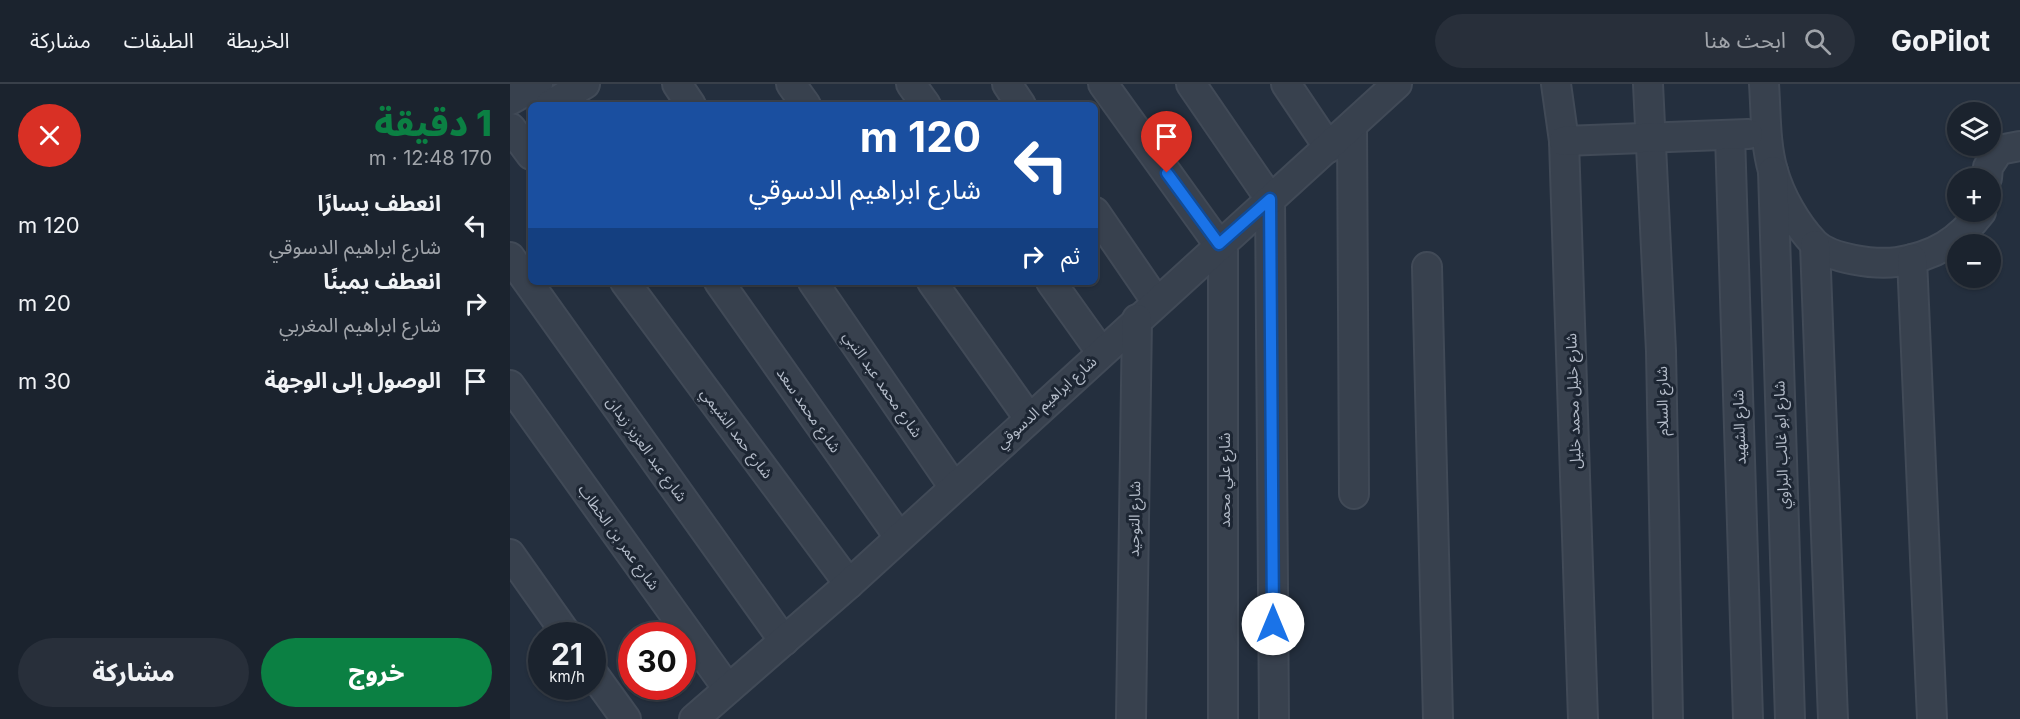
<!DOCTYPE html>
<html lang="ar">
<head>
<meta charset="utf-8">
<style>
  body { margin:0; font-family:Inter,"Noto Sans Arabic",sans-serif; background:#282f3a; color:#f1f3f6; direction:rtl; height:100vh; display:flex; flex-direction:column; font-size:22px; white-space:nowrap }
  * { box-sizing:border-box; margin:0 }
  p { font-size:20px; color:#a0a4aa }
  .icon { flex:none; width:33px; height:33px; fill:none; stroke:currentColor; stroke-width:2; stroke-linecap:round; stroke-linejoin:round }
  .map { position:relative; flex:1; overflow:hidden; direction:ltr }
  .details { display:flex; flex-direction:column; background:#1b232e; width:510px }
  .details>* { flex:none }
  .hud { position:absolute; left:18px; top:18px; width:570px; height:183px; border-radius:9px; box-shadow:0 2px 4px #0004,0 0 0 2px #39404a; direction:rtl; background:#1a4fa0; color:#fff; overflow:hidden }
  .fabs { position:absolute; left:1437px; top:18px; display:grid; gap:12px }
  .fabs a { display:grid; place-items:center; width:54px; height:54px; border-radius:50%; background:#1b232e; box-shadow:0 2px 4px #0004,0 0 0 2px #39404a; font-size:30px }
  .speed { position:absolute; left:18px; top:538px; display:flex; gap:12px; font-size:30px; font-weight:700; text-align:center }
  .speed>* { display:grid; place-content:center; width:78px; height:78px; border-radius:50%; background:#1b232e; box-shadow:0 2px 4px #0004,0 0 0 2px #39404a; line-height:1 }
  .speed small { font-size:15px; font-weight:400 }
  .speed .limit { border:9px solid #d22; background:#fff; color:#111 }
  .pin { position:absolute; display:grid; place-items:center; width:51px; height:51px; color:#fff; margin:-62px -26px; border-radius:50% 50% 50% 0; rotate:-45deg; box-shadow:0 0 6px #0007 }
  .pin .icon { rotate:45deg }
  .me { position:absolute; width:66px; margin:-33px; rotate:0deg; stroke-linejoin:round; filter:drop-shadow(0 0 4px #0008) }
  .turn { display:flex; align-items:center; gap:21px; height:126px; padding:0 18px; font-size:27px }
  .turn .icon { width:78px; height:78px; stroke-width:2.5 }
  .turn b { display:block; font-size:42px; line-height:51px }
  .then { display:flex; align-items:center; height:57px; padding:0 18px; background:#0003; gap:12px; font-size:22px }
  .round { display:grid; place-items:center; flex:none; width:63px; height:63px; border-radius:32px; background:#282f3a }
  .overview { display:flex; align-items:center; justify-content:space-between; height:102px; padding:0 18px }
  h1 { font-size:36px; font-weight:800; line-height:45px; color:#0b8043 }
  .primary-button { display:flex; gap:12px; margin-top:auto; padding:12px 18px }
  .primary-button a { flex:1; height:69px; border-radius:36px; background:#0b8043; color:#fff; font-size:24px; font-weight:800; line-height:69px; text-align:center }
  .primary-button a+a { background:#282f3a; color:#f1f3f6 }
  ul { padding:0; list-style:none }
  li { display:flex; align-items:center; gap:18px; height:78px; padding:0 18px }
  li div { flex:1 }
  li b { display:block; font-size:22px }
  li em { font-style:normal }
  header { display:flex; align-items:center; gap:36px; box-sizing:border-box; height:84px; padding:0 30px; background:#1b232e; border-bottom:2px solid #39404a }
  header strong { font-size:28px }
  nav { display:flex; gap:33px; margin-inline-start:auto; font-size:21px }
  .search { width:420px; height:54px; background:#282f3a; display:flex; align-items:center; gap:15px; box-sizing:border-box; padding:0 21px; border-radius:33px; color:#a0a4aa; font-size:22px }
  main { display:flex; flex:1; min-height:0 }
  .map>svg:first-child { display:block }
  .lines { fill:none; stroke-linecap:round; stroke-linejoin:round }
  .minor-casing { stroke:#414a57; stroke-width:32 }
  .minor { stroke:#38414e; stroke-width:28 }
  .route-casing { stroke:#114b97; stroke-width:15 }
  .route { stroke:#1a73e8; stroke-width:10 }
  .labels { text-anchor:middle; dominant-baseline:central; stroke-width:6; stroke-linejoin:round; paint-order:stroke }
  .street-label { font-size:15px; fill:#b4bcc9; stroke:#1d2633 }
</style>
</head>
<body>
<header>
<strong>GoPilot</strong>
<div class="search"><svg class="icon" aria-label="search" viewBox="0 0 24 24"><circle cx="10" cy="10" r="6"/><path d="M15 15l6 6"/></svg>ابحث هنا</div>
<nav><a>الخريطة</a><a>الطبقات</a><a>مشاركة</a></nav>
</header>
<main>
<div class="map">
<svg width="1510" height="635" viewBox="0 0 1510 635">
  <rect width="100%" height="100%" fill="#242f3e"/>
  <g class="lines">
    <defs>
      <g id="minor">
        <polyline points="167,0 181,21"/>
        <polyline points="281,0 296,21"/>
        <polyline points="401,0 416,21"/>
        <polyline points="497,0 511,21"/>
        <polyline points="593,0 709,161"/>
        <polyline points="681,0 760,115 764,635"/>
        <polyline points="776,0 819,64"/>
        <polyline points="1046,0 1054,57 1073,635"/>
        <polyline points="1138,0 1151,267 1158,635"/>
        <path d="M 1254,0 C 1256,28 1255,60 1263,87 C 1270,112 1286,140 1304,159 C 1320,175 1365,181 1387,178 C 1425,172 1448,158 1471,128"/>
        <polyline points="0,16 28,0"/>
        <polyline points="40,21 75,0"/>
        <polyline points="842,42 844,410"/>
        <polyline points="1,44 21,71"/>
        <polyline points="1220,51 1238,635"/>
        <polyline points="1054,57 1238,50"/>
        <polyline points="1263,87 1280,635"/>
        <polyline points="1477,94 1478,83 1489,66 1510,62"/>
        <polyline points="585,128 646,217"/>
        <polyline points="713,157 713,635"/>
        <polyline points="1305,161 1323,635"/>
        <polyline points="0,173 274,557"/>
        <polyline points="1402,175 1422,635"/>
        <polyline points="917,183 928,635"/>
        <polyline points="115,198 339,500"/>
        <polyline points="209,198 389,453"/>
        <polyline points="303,198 443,402"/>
        <polyline points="422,198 518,333"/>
        <polyline points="541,198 591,268"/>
        <polyline points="0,301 218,605"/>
        <polyline points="0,470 58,552"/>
        <polyline points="82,588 116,635"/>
        <polyline points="184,635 339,500 887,0"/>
        <polyline points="621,635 627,235"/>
      </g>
    </defs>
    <use href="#minor" class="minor-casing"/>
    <use href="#minor" class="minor"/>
  </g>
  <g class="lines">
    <defs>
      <polyline id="route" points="657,89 709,160 760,115 763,540"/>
    </defs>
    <use href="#route" class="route-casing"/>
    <use href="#route" class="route"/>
  </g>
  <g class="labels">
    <g class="street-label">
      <text transform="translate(373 300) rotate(55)">شارع محمد عبد النبي</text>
      <text transform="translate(1063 317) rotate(-92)">شارع خليل محمد خليل</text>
      <text transform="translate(1152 317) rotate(-91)">شارع السلام</text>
      <text transform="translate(536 318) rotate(-42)">شارع ابراهيم الدسوقي</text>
      <text transform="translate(299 326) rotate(55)">شارع محمد سعد</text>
      <text transform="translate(1229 343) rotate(-92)">شارع الشهيد</text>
      <text transform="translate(227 349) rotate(53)">شارع حمد الشيمي</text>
      <text transform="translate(1271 361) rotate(-92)">شارع ابو غالب البراوي</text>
      <text transform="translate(137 365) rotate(54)">شارع عبد العزيز زيدان</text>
      <text transform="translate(714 396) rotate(-90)">شارع علي محمد</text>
      <text transform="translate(624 435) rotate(-89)">شارع التوحيد</text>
      <text transform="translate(109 453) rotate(54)">شارع عمر بن الخطاب</text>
    </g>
  </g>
</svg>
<div class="fabs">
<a><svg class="icon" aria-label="layers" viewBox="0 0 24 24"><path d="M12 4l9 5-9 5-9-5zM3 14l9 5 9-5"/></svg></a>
<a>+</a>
<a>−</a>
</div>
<div class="speed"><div>21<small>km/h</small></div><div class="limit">30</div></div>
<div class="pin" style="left:657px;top:89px;background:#d93025"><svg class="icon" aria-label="arrive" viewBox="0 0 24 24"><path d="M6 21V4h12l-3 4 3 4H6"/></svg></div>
<svg class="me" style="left:763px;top:540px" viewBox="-20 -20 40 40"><circle r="19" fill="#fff"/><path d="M0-13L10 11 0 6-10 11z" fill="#1a73e8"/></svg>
<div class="hud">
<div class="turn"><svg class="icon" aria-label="left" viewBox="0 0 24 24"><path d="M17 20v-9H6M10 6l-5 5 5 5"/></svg><div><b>120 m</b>شارع ابراهيم الدسوقي</div></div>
<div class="then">ثم<svg class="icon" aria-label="right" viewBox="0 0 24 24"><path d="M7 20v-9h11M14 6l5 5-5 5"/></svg></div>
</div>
</div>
<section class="details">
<div class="overview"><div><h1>1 دقيقة</h1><p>170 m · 12:48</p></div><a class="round" style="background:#d93025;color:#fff"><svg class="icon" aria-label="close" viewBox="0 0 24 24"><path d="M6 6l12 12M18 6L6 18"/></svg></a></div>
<ul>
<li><svg class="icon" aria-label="left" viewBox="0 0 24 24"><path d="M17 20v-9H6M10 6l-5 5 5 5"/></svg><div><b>انعطف يسارًا</b><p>شارع ابراهيم الدسوقي</p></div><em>120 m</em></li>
<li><svg class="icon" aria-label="right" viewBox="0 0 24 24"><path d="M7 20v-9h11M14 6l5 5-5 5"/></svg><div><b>انعطف يمينًا</b><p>شارع ابراهيم المغربي</p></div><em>20 m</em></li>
<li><svg class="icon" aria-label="arrive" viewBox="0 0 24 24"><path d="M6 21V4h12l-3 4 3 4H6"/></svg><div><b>الوصول إلى الوجهة</b></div><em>30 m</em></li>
</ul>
<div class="primary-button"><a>خروج</a><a>مشاركة</a></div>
</section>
</main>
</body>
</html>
